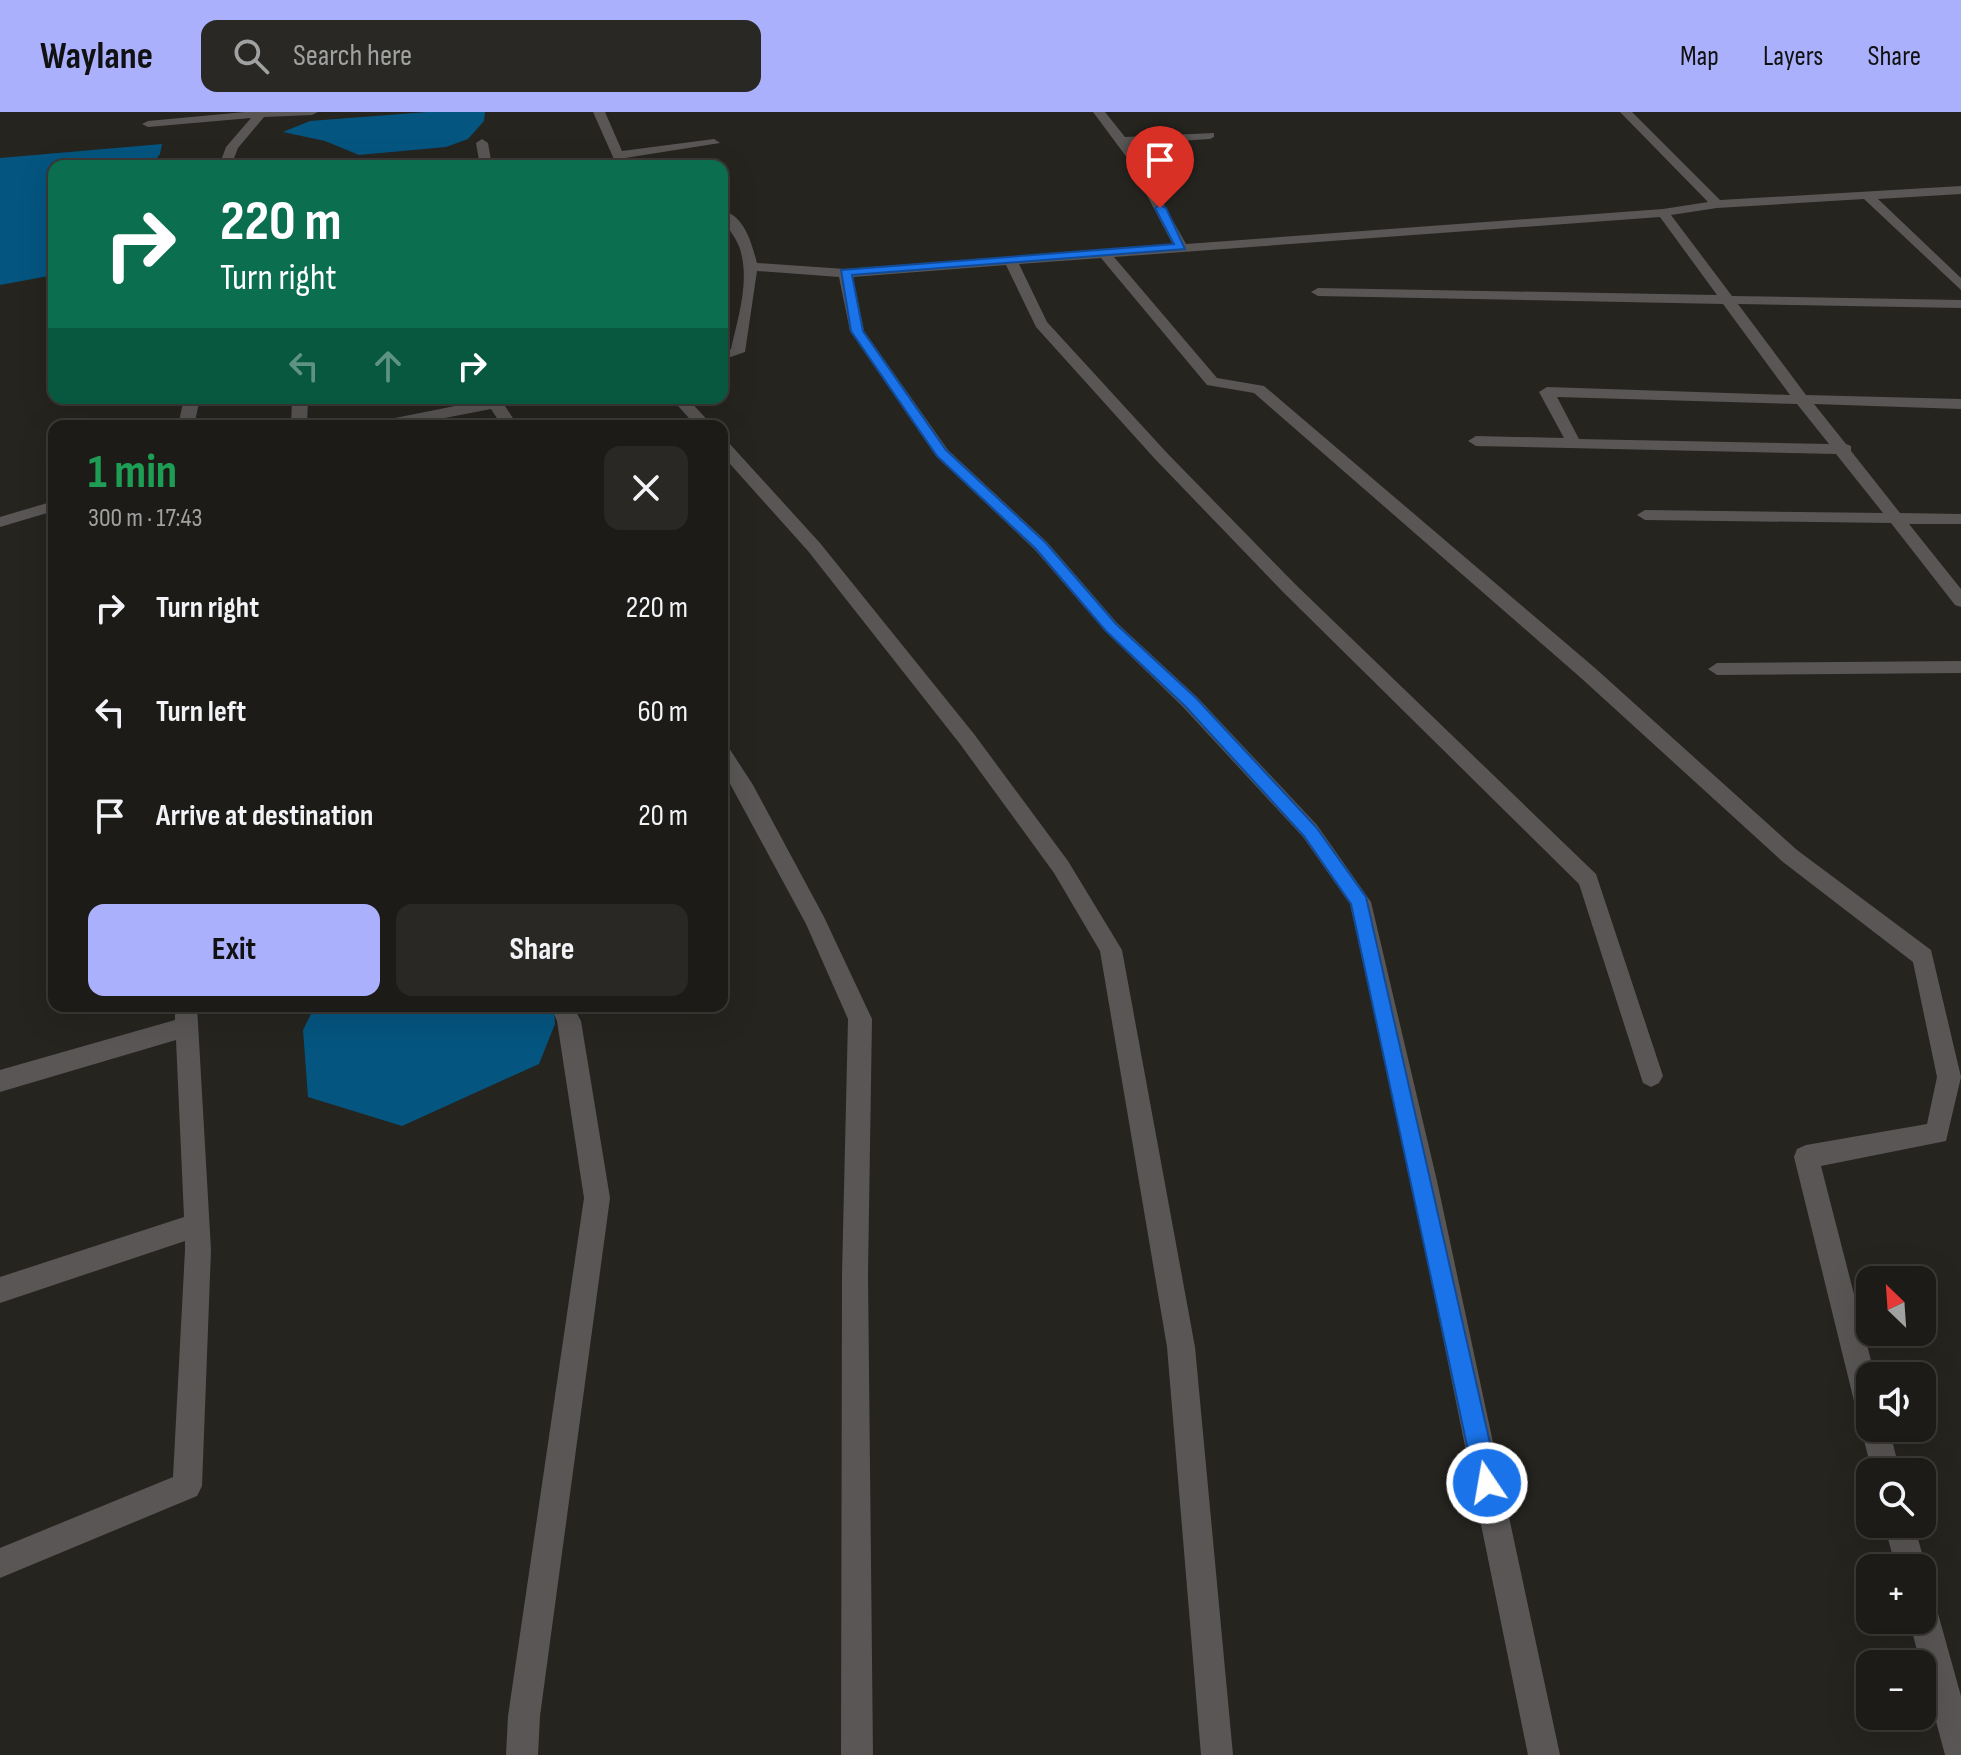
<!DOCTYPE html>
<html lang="en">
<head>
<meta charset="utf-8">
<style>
  body { margin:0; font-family:"Sofia Sans Condensed",sans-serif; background:#292824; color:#f1f3f6; height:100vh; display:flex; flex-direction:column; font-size:30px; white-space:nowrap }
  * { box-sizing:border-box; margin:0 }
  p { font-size:26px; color:#a0a1a1 }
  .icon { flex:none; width:44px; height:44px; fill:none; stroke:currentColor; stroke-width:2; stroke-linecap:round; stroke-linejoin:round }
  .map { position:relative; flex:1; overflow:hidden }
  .side { position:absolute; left:48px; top:308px; width:680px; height:592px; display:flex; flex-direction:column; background:#1c1b17; border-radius:16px; box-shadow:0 8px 32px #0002,0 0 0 2px #3a3936 }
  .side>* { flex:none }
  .top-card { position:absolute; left:48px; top:48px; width:680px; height:244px; border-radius:16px; box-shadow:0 8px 32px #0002,0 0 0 2px #3a3936; background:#0b6e4f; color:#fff; overflow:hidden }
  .needle { width:52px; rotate:335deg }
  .controls { position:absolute; left:1856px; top:1154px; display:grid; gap:16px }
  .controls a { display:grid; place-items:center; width:80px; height:80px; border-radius:16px; background:#1c1b17; box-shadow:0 8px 32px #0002,0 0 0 2px #3a3936; font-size:40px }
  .pin { position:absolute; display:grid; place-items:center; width:68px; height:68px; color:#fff; margin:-82px -34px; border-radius:50% 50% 50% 0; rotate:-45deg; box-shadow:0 0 8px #0007 }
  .pin .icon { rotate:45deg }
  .me { position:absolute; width:88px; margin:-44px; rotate:348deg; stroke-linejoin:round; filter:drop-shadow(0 0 6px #0008) }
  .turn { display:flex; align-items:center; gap:28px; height:168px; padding:0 40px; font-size:36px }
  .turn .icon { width:104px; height:104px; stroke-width:2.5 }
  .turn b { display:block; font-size:56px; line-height:68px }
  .lanes { display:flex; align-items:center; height:76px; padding:0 40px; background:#0003; justify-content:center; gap:40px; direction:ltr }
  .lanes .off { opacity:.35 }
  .round { display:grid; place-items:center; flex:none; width:84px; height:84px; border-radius:16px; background:#292824 }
  .overview { display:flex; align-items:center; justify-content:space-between; height:136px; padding:0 40px }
  h1 { font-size:48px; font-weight:700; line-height:60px; color:#1e9e55 }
  .action { display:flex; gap:16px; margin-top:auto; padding:16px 40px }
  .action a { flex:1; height:92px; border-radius:16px; background:#aab0fb; color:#111; font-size:32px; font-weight:700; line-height:92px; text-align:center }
  .action a+a { background:#292824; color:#f1f3f6 }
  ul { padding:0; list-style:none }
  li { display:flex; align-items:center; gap:24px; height:104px; padding:0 40px }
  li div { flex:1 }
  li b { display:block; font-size:30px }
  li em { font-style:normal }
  header { display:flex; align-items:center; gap:48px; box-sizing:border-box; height:112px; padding:0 40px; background:#aab0fb; color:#111 }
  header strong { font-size:38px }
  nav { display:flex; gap:44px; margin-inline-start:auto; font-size:28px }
  .search { width:560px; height:72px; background:#292824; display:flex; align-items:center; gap:20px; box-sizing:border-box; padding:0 28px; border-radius:16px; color:#a0a1a1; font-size:30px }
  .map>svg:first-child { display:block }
  .water { fill:#045580 }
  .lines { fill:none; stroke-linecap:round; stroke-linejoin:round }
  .minor { fill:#595655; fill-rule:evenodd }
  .route { fill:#1a73e8; stroke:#114b97; stroke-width:2 }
</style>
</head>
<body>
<header>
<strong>Waylane</strong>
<div class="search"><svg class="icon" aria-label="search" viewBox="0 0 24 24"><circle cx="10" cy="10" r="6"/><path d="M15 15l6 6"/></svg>Search here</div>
<nav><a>Map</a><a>Layers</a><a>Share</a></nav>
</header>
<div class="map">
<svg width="1961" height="1643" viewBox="0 0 1961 1643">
  <rect width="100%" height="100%" fill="#26241f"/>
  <g class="water">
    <polygon points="427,0 485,0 484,9 468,27 446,35 359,43 325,29 283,20 310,9"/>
    <polygon points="162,32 160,42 151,54 54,54 54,163 0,173 0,46"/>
    <polygon points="315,894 554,894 555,912 539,952 402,1014 308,985 303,918"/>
  </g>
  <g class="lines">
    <g class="minor">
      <polygon points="245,0 318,0 312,3 264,5 238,36 231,54 219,54 226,35 251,6 148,15 142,12 148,9"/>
      <polygon points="593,0 605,0 622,39 714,27 720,31 625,46 629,54 617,54"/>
      <path d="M 1093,0 L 1105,0 L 1125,25 L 1214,21 L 1214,25 L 1210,27 L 1130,32 L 1186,132 L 1663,97 L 1708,90 L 1620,0 L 1632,0 L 1720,88 L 1961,74 L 1961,82 L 1878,87 L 1961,166 L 1961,178 L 1864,87 L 1717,96 L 1671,103 L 1732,184 L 1961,188 L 1961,196 L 1738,192 L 1806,283 L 1961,287 L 1961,297 L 1814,292 L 1846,332 L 1851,334 L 1851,339 L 1900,401 L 1961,402 L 1961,412 L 1909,412 L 1961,477 L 1961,495 L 1955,493 L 1891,411 L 1645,408 L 1637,403 L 1645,398 L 1883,401 L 1836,342 L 1476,334 L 1468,329 L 1476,324 L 1564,326 L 1539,280 L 1547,275 L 1790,283 L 1723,192 L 1318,184 L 1311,180 L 1318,176 L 1717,183 L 1660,105 L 1114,145 L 1217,266 L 1264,274 L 1595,556 L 1797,738 L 1931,838 L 1961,965 L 1946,1029 L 1821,1054 L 1875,1264 L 1870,1264 L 1870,1316 L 1889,1316 L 1900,1360 L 1872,1360 L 1861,1316 L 1864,1309 L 1856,1297 L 1794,1045 L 1797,1037 L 1806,1033 L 1927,1012 L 1937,965 L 1913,850 L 1783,750 L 1581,566 L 1254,281 L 1207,273 L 1101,146 L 1019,152 L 1047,210 L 1167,341 L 1295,472 L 1596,762 L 1663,964 L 1659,971 L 1651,975 L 1643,971 L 1579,772 L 1283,480 L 1155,347 L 1036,215 L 1006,153 L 853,165 L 864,219 L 948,338 L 1047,430 L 1117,511 L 1197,585 L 1317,713 L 1371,790 L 1437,1069 L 1560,1643 L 1528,1643 L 1411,1069 L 1350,792 L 1303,725 L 1183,595 L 1105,519 L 1035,438 L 936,344 L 850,219 L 839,165 L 757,159 L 745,240 L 722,248 L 722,240 L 731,237 C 738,205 750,170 740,137 C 736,124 722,111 722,99 C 744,102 752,132 757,151 L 845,157 L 1173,133 L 1128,47 ZM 1557,285 L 1797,292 L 1829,332 L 1579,327 Z"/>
      <polygon points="482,27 488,31 492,54 480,54 476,31"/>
      <polygon points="184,286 200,286 194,314 178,314"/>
      <polygon points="292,286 308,286 307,314 291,314"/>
      <polygon points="495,286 531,286 505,294 518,314 502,314 491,297 404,314 372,314 380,309"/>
      <polygon points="671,286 687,286 713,314 696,314"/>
      <polygon points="722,328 728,330 820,431 974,622 1068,749 1122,838 1195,1235 1233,1643 1201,1643 1167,1235 1100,839 1054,761 960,632 808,439 722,343"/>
      <polygon points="54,389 54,399 0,415 0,405"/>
      <polygon points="1961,549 1961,561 1717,563 1708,557 1717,551"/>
      <polygon points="722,634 729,636 753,673 824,805 872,907 868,1162 873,1643 841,1643 842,1162 848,907 806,812 722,657"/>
      <polygon points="175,894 197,894 211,1138 202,1374 197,1384 0,1466 0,1436 173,1365 185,1138 185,1129 0,1191 0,1165 184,1105 176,928 0,980 0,958 175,908"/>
      <polygon points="551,894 573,894 581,909 610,1086 540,1604 538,1643 506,1643 508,1604 584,1086 557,909"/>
      <polygon points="1884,1412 1914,1412 1926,1456 1922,1466 1922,1456 1896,1456"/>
      <polygon points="1922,1483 1933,1487 1937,1498 1961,1584 1961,1643 1945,1643 1909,1508 1922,1508"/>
    </g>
  </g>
  <polygon class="route" points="1160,93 1166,96 1185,137 852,163 863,219 946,338 1046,431 1116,512 1196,586 1316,715 1366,785 1499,1371 1496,1380 1487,1383 1479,1380 1475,1371 1351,792 1304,724 1185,594 1106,519 1036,437 937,344 851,219 841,158 1174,132 1155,96"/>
</svg>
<div class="controls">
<a><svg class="needle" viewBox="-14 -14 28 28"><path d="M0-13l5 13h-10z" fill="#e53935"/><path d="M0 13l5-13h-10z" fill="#a0a1a1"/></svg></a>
<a><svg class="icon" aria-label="sound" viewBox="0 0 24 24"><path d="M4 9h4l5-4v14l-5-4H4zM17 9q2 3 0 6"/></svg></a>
<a><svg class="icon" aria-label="search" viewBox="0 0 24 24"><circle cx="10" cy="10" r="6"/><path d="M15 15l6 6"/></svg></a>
<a>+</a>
<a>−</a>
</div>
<div class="pin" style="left:1160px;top:96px;background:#d93025"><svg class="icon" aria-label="arrive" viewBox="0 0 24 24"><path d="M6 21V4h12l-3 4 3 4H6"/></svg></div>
<svg class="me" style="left:1487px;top:1371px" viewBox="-20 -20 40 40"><circle r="17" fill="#1a73e8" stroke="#fff" stroke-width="3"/><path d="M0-11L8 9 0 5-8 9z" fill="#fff"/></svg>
<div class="top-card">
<div class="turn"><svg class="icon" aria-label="right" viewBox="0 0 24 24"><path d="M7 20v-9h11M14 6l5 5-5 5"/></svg><div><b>220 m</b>Turn right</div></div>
<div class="lanes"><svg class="icon off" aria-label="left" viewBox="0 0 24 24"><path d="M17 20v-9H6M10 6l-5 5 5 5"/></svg><svg class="icon off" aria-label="ahead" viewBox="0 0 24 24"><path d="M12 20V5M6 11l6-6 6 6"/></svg><svg class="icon" aria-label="right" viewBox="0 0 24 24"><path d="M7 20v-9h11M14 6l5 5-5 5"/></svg></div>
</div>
<section class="side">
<div class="overview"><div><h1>1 min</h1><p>300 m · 17:43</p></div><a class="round"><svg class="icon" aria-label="close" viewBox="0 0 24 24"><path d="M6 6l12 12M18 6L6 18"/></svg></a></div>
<ul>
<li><svg class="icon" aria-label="right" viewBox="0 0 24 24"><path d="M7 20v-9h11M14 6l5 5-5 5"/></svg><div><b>Turn right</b></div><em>220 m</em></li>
<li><svg class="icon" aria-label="left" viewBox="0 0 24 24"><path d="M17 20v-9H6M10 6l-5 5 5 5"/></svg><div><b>Turn left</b></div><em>60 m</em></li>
<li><svg class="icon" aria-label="arrive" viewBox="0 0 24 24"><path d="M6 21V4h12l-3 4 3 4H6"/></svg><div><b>Arrive at destination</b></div><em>20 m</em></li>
</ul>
<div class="action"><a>Exit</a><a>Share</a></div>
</section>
</div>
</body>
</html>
